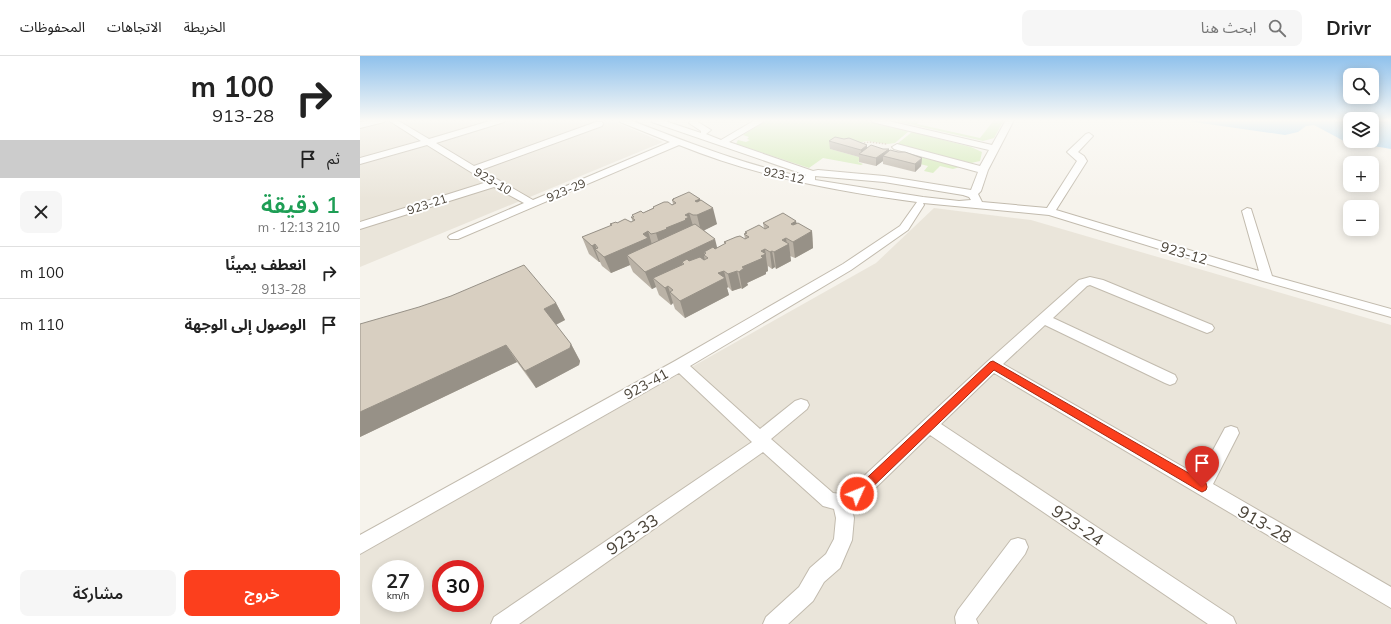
<!DOCTYPE html>
<html lang="ar">
<head>
<meta charset="utf-8">
<style>
  body { margin:0; font-family:Mulish,"Noto Sans Arabic",sans-serif; background:#f6f6f6; color:#222; direction:rtl; height:100vh; display:flex; flex-direction:column; font-size:15px; white-space:nowrap }
  * { box-sizing:border-box; margin:0 }
  p { font-size:13px; color:#767676 }
  .icon { flex:none; width:22px; height:22px; fill:none; stroke:currentColor; stroke-width:2; stroke-linecap:round; stroke-linejoin:round }
  .map { position:relative; flex:1; overflow:hidden; direction:ltr }
  .details { display:flex; flex-direction:column; background:#fff; width:360px }
  .details>* { flex:none }
  .guide { background:#fff; color:#222; overflow:hidden }
  .controls { position:absolute; left:983px; top:12px; display:grid; gap:8px }
  .controls a { display:grid; place-items:center; width:36px; height:36px; border-radius:8px; background:#fff; box-shadow:0 2px 10px #0003; font-size:20px }
  .speed { position:absolute; left:12px; top:504px; display:flex; gap:8px; font-size:20px; font-weight:700; text-align:center }
  .speed>* { display:grid; place-content:center; width:52px; height:52px; border-radius:50%; background:#fff; box-shadow:0 2px 10px #0003; line-height:1 }
  .speed small { font-size:10px; font-weight:400 }
  .speed .limit { border:6px solid #d22; background:#fff; color:#111 }
  .pin { position:absolute; display:grid; place-items:center; width:34px; height:34px; color:#fff; margin:-41px -17px; border-radius:50% 50% 50% 0; rotate:-45deg; box-shadow:0 0 4px #0007 }
  .pin .icon { rotate:45deg }
  .me { position:absolute; width:44px; margin:-22px; rotate:46deg; stroke-linejoin:round; filter:drop-shadow(0 0 3px #0008) }
  .turn { display:flex; align-items:center; gap:14px; height:84px; padding:0 20px; font-size:18px }
  .turn .icon { width:52px; height:52px; stroke-width:2.5 }
  .turn b { display:block; font-size:28px; line-height:34px }
  .then { display:flex; align-items:center; height:38px; padding:0 20px; background:#0003; gap:8px; font-size:15px }
  .round { display:grid; place-items:center; flex:none; width:42px; height:42px; border-radius:8px; background:#f6f6f6 }
  .summary { display:flex; align-items:center; justify-content:space-between; height:68px; padding:0 20px }
  h1 { font-size:24px; font-weight:600; line-height:30px; color:#1e9e55 }
  .cta { display:flex; gap:8px; margin-top:auto; padding:8px 20px }
  .cta a { flex:1; height:46px; border-radius:8px; background:#fc3f1d; color:#fff; font-size:16px; font-weight:600; line-height:46px; text-align:center }
  .cta a+a { background:#f6f6f6; color:#222 }
  ul { padding:0; list-style:none }
  li { display:flex; align-items:center; gap:12px; height:52px; padding:0 20px; border-top:1px solid #e0e0e0 }
  li div { flex:1 }
  li b { display:block; font-size:15px }
  li em { font-style:normal }
  header { display:flex; align-items:center; gap:24px; box-sizing:border-box; height:56px; padding:0 20px; background:#fff; border-bottom:1px solid #e0e0e0 }
  header strong { font-size:19px }
  nav { display:flex; gap:22px; margin-inline-start:auto; font-size:14px }
  .search { width:280px; height:36px; background:#f6f6f6; display:flex; align-items:center; gap:10px; box-sizing:border-box; padding:0 14px; border-radius:8px; color:#767676; font-size:15px }
  main { display:flex; flex:1; min-height:0 }
  .map>svg:first-child { display:block }
  .residential { fill:#eae5da; fill-rule:evenodd }
  .green { fill:#d2eab5 }
  .water { fill:#a9d4f2 }
  .lines { fill:none; stroke-linecap:round; stroke-linejoin:round }
  .minor-casing { stroke:#c2bbae; stroke-width:2 }
  .path { stroke:#c4b79f; stroke-width:1.5; stroke-dasharray:1.5 1.5; stroke-linecap:butt }
  .minor { fill:#fff; fill-rule:evenodd }
  .wall { fill:#bab2a6 }
  .shaded-wall { fill:#979187 }
  .building { fill:#d8cfc1; stroke:#979187 }
  .route { fill:#fc3f1d; stroke:#a42913 }
  .labels { text-anchor:middle; dominant-baseline:central; stroke-width:4; stroke-linejoin:round; paint-order:stroke }
  .far-street-label { font-size:12px; fill:#4b4439; stroke:#fff }
  .street-label { font-size:14px; fill:#4b4439; stroke:#fff }
  .near-street-label { font-size:17px; fill:#4b4439; stroke:#fff }
</style>
</head>
<body>
<header>
<strong>Drivr</strong>
<div class="search"><svg class="icon" aria-label="search" viewBox="0 0 24 24"><circle cx="10" cy="10" r="6"/><path d="M15 15l6 6"/></svg>ابحث هنا</div>
<nav><a>الخريطة</a><a>الاتجاهات</a><a>المحفوظات</a></nav>
</header>
<main>
<div class="map">
<svg width="1031" height="568" viewBox="0 0 1031 568">
  <rect width="100%" height="100%" fill="#f6f3ec"/>
  <g class="residential">
    <polygon points="0,64 250,64 303,86 0,211"/>
    <path d="M 574,152 L 671,164 L 1031,269 L 1031,568 L 0,568 L 0,498 L 516,207 ZM 21,513 L 55,513 L 55,547 L 21,547 ZM 81,513 L 115,513 L 115,547 L 81,547 Z"/>
  </g>
  <g class="green">
    <polygon points="407,64 502,64 549,75 535,87 528,88 507,85 470,93 503,102 498,106 503,108 501,109 463,102 449,112 376,88 378,84 386,86 390,84 387,83 389,81 383,79"/>
    <polygon points="531,64 560,64 557,68 620,82 634,64 644,64 634,82 623,85"/>
    <polygon points="552,76 611,91 622,96 620,105 611,107 537,88"/>
    <polygon points="556,99 600,111 593,113 580,110 573,117 564,115 568,110 556,107 552,103"/>
  </g>
  <polygon class="water" points="820,64 990,64 990,85 1012,85 1012,64 1031,64 1031,93 984,85 954,69 946,70 938,76 925,79"/>
  <g class="lines">
    <defs>
      <g id="minor">
        <polygon points="12,64 25,64 24,66 0,72 0,66"/>
        <path d="M 28,64 L 37,64 L 69,83 L 133,64 L 145,64 L 144,66 L 76,87 L 114,110 L 236,66 L 242,66 L 243,68 L 242,70 L 121,114 L 173,144 L 310,86 L 260,66 L 259,64 L 270,64 C 327,86 384,109 444,121 L 446,119 L 292,66 L 291,64 L 302,64 L 341,77 L 341,75 L 329,67 L 331,64 L 339,64 L 338,66 L 351,74 L 346,78 L 361,84 L 395,64 L 404,64 L 403,66 L 369,86 L 453,115 L 458,114 L 524,120 L 611,134 L 618,116 L 534,93 L 532,91 L 537,88 L 620,110 L 629,94 L 512,66 L 511,64 L 524,64 L 632,89 L 646,64 L 654,64 L 628,114 L 621,135 L 618,138 L 622,146 L 687,152 L 717,105 L 707,96 L 726,78 L 729,77 L 733,80 L 718,96 L 724,100 L 727,105 L 696,154 L 899,215 L 882,155 L 887,152 L 891,153 L 912,220 L 1031,253 L 1031,261 L 903,225 L 689,159 L 563,147 L 564,149 L 548,174 L 491,214 L 330,310 L 400,373 L 435,345 L 441,343 L 447,345 L 449,349 L 447,353 L 411,383 L 473,437 L 480,438 L 491,432 L 628,305 L 719,224 L 730,221 L 743,224 L 852,269 L 854,272 L 852,275 L 847,277 L 842,275 L 730,229 L 727,230 L 693,262 L 815,319 L 817,323 L 815,327 L 810,329 L 805,327 L 685,269 L 643,308 L 839,420 L 865,372 L 871,370 L 877,372 L 879,377 L 853,428 L 1031,531 L 1031,552 L 634,317 L 581,368 L 873,561 L 876,568 L 848,568 L 570,379 L 503,444 L 491,450 L 494,462 L 492,484 L 480,512 L 464,526 L 453,545 L 428,568 L 403,568 L 406,561 L 439,531 L 450,512 L 466,498 L 474,483 L 476,462 L 474,453 L 463,450 L 403,396 L 159,568 L 131,568 L 134,561 L 392,386 L 319,317 L 0,498 L 0,479 L 315,305 L 483,208 L 540,170 L 557,146 C 475,135 395,120 319,89 L 98,183 L 90,183 L 88,181 L 90,179 L 164,147 L 134,131 L 0,173 L 0,166 L 127,126 L 67,89 L 0,108 L 0,102 L 61,85 ZM 455,120 L 524,126 L 603,139 L 609,141 L 611,144 L 599,145 L 563,141 L 455,124 Z"/>
        <polygon points="658,482 665,484 668,491 665,498 616,563 618,568 596,568 595,561 598,554 651,484"/>
      </g>
    </defs>
    <use href="#minor" class="minor-casing"/>
    <polyline class="path" points="498,88 509,86 527,88"/>
    <use href="#minor" class="minor"/>
  </g>
  <g class="wall">
    <polygon points="469,85 507,92 523,93 562,102 561,110 555,116 523,108 523,105 516,110 499,106 499,101 470,93"/>
    <polygon points="313,143 340,143 341,145 357,168 344,174 357,192 365,188 364,186 385,183 384,178 386,178 385,176 404,172 403,167 436,165 437,168 452,175 453,192 435,202 430,200 431,205 416,213 415,211 412,213 408,210 408,215 406,216 406,218 387,227 388,229 382,233 381,232 372,235 368,231 367,232 369,239 325,262 315,253 313,247 311,249 299,239 296,231 292,233 273,216 270,209 251,217 242,210 240,206 239,206 229,198 222,181 251,170 250,168 257,167 271,166 273,166 271,161 273,161 272,159 283,157 293,152 293,151 312,149 313,148 312,144 314,144"/>
    <polygon points="196,247 205,264 196,269 211,288 220,305 219,309 176,332 157,306 0,381 0,268"/>
  </g>
  <g class="shaded-wall">
    <polygon points="507,89 507,97 501,98 501,94"/>
    <polygon points="529,93 529,101 523,100 523,105 516,110 516,102"/>
    <polygon points="562,102 561,110 555,116 555,108"/>
    <polygon points="340,143 344,156 353,152 357,168 341,176 337,159 335,145"/>
    <polygon points="329,157 334,173 301,194 296,177 306,172 325,159"/>
    <polygon points="436,165 438,182 431,168"/>
    <polygon points="288,175 293,192 267,199 270,209 251,217 244,201 283,178"/>
    <polygon points="452,175 453,192 435,202 433,186"/>
    <polygon points="426,182 427,189 429,188 431,205 416,213 414,196 422,184"/>
    <polygon points="355,183 359,199 346,197 344,196 345,200 344,199 345,206 324,208 322,206 325,216 293,222 296,231 292,233 285,216"/>
    <polygon points="235,188 237,195 235,193 240,206 239,206 232,190"/>
    <polygon points="405,193 408,215 406,216 406,218 387,227 388,229 382,233 379,216 382,211 401,195"/>
    <polygon points="412,195 415,211 412,213 410,196"/>
    <polygon points="364,215 368,231 367,232 369,239 325,262 320,245 358,217"/>
    <polygon points="377,215 381,232 372,235 368,218"/>
    <polygon points="308,230 313,247 311,249 305,232"/>
    <polygon points="196,247 205,264 193,270 184,253"/>
    <polygon points="211,288 220,305 219,309 176,332 165,315"/>
    <polygon points="146,289 157,306 0,381 0,356"/>
  </g>
  <g class="building">
    <polygon points="475,81 484,83 489,82 507,89 501,94 469,85"/>
    <polygon points="511,89 523,93 529,93 516,102 499,98"/>
    <polygon points="530,94 538,96 545,96 562,102 555,108 523,100"/>
    <polygon points="329,136 340,143 335,145 337,146 341,144 353,152 337,159 333,159 329,157 325,159 329,161 325,163 326,164 306,172 307,173 296,177 291,178 288,175 283,178 288,182 244,201 235,193 238,192 235,188 232,190 222,181 252,169 250,168 256,166 257,167 265,163 271,166 275,164 271,161 274,161 272,159 281,155 283,157 294,152 293,151 304,146 308,146 312,149 316,147 312,144 314,143 313,143"/>
    <polygon points="423,157 436,165 431,168 433,169 438,167 452,175 433,186 426,182 422,184 429,188 414,196 412,195 410,196 405,193 401,195 406,198 401,200 403,202 382,211 384,212 379,216 377,215 368,218 364,215 358,217 365,222 320,245 310,236 313,234 308,230 305,232 293,222 324,208 322,206 327,203 329,205 340,201 344,204 348,202 344,199 346,197 344,196 353,191 355,193 366,187 364,186 376,181 380,180 385,183 389,181 384,178 387,177 385,176 399,169 405,173 409,171 403,167"/>
    <polygon points="335,168 355,183 285,216 267,199"/>
    <polygon points="164,209 196,247 184,253 211,288 210,292 165,315 146,289 0,356 0,268 59,251 91,240"/>
  </g>
  <linearGradient id="sky" x2="0" y2="1"><stop stop-color="#8fc1ec"/><stop offset="0.45" stop-color="#fbfaf6"/><stop offset="1" stop-color="#fbfaf6" stop-opacity="0"/></linearGradient>
  <rect width="1031" height="143" fill="url(#sky)"/>
  <polygon class="route" points="633,305 846,427 847,431 846,434 842,436 838,434 634,314 501,442 497,444 493,442 491,438 493,435 630,306"/>
  <g class="labels">
    <g class="far-street-label">
      <text transform="translate(424 119) rotate(12)">923-12</text>
      <text transform="translate(133 125) rotate(30)">923-10</text>
      <text transform="translate(206 134) rotate(-23)">923-29</text>
      <text transform="translate(67 148) rotate(-18)">923-21</text>
    </g>
    <g class="street-label">
      <text transform="translate(824 197) rotate(17)">923-12</text>
      <text transform="translate(286 328) rotate(-29)">923-41</text>
    </g>
    <g class="near-street-label">
      <text transform="translate(905 468) rotate(30)">913-28</text>
      <text transform="translate(718 469) rotate(34)">923-24</text>
      <text transform="translate(272 478) rotate(-34)">923-33</text>
    </g>
  </g>
</svg>
<div class="controls">
<a><svg class="icon" aria-label="search" viewBox="0 0 24 24"><circle cx="10" cy="10" r="6"/><path d="M15 15l6 6"/></svg></a>
<a><svg class="icon" aria-label="layers" viewBox="0 0 24 24"><path d="M12 4l9 5-9 5-9-5zM3 14l9 5 9-5"/></svg></a>
<a>+</a>
<a>−</a>
</div>
<div class="speed"><div>27<small>km/h</small></div><div class="limit">30</div></div>
<div class="pin" style="left:842px;top:431px;background:#d93025"><svg class="icon" aria-label="arrive" viewBox="0 0 24 24"><path d="M6 21V4h12l-3 4 3 4H6"/></svg></div>
<svg class="me" style="left:497px;top:438px" viewBox="-20 -20 40 40"><circle r="17" fill="#fc3f1d" stroke="#fff" stroke-width="3"/><path d="M0-11L8 9 0 5-8 9z" fill="#fff"/></svg>
</div>
<section class="details">
<div class="guide">
<div class="turn"><svg class="icon" aria-label="right" viewBox="0 0 24 24"><path d="M7 20v-9h11M14 6l5 5-5 5"/></svg><div><b>100 m</b>913-28</div></div>
<div class="then">ثم<svg class="icon" aria-label="arrive" viewBox="0 0 24 24"><path d="M6 21V4h12l-3 4 3 4H6"/></svg></div>
</div>
<div class="summary"><div><h1>1 دقيقة</h1><p>210 m · 12:13</p></div><a class="round"><svg class="icon" aria-label="close" viewBox="0 0 24 24"><path d="M6 6l12 12M18 6L6 18"/></svg></a></div>
<ul>
<li><svg class="icon" aria-label="right" viewBox="0 0 24 24"><path d="M7 20v-9h11M14 6l5 5-5 5"/></svg><div><b>انعطف يمينًا</b><p>913-28</p></div><em>100 m</em></li>
<li><svg class="icon" aria-label="arrive" viewBox="0 0 24 24"><path d="M6 21V4h12l-3 4 3 4H6"/></svg><div><b>الوصول إلى الوجهة</b></div><em>110 m</em></li>
</ul>
<div class="cta"><a>خروج</a><a>مشاركة</a></div>
</section>
</main>
</body>
</html>
